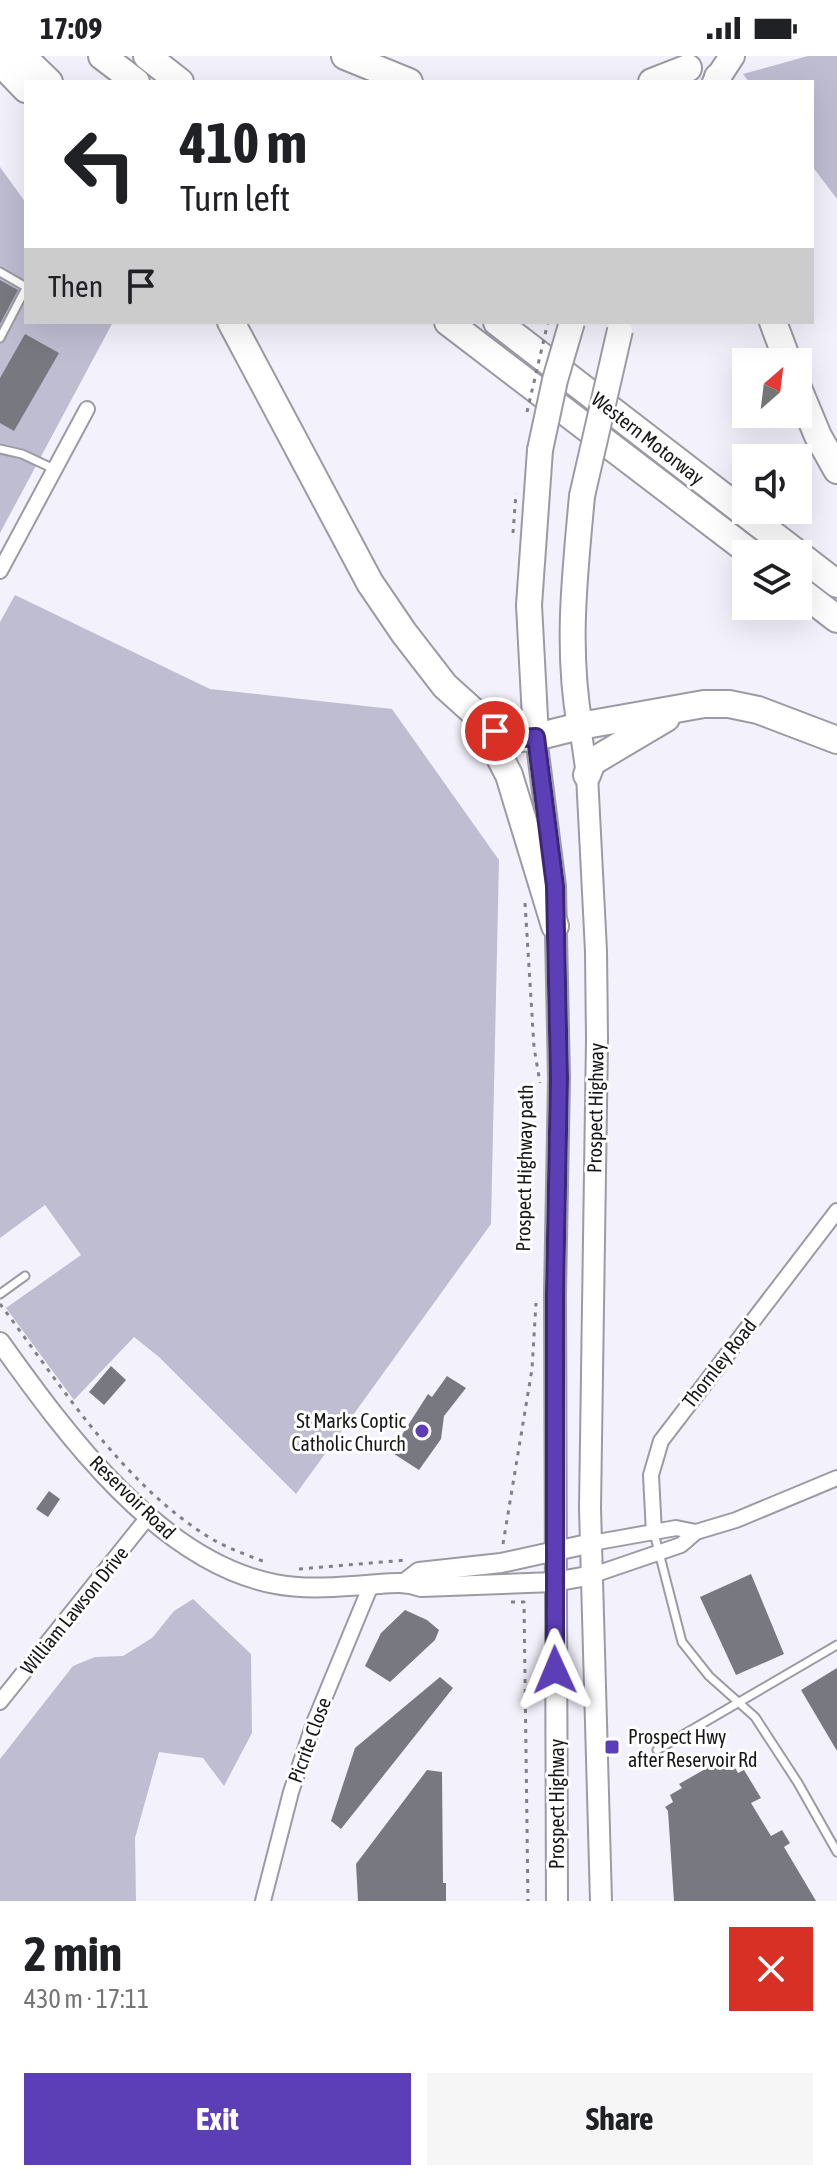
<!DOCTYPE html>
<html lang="en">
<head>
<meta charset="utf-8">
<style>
  body { margin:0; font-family:"Asap Condensed",sans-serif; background:#f6f6f6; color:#202124; height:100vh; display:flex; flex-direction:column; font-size:30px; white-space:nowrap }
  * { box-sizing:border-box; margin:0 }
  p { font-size:26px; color:#757577 }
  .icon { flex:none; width:44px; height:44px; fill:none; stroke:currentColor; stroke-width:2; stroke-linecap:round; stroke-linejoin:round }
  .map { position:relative; height:1845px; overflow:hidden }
  .drawer { display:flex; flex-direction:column; background:#fff; flex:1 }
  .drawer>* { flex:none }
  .guide { position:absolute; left:24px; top:24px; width:790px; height:244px; border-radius:0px; box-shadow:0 8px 32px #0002; background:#fff; color:#202124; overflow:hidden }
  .needle { width:52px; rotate:28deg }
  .buttons { position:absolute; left:732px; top:292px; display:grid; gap:16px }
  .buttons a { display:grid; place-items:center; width:80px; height:80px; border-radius:0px; background:#fff; box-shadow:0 8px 32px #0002; font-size:40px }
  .pin { position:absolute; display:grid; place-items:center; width:68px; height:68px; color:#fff; margin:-34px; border:4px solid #fff; border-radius:50%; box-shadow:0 2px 8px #0007 }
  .me { position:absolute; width:88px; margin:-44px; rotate:359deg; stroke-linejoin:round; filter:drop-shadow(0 0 6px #0008) }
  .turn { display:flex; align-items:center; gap:28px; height:168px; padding:0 24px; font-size:36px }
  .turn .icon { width:104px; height:104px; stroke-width:2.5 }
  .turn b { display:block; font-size:56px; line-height:68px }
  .then { display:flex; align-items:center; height:76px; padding:0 24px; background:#0003; gap:16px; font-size:30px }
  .round { display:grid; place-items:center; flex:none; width:84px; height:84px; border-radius:0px; background:#f6f6f6 }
  .headline { display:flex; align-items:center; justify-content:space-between; height:136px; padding:0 24px }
  h1 { font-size:48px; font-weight:700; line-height:60px }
  .button { display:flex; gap:16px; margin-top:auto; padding:16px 24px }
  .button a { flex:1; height:92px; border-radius:0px; background:#5c3eb7; color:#fff; font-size:32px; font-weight:700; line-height:92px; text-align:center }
  .button a+a { background:#f6f6f6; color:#202124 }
  .status { display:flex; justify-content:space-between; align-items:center; height:56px; padding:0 40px; background:#fff; direction:ltr }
  .status svg { height:22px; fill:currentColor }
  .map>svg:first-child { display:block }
  .green { fill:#bfbdd2 }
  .building { fill:#787880 }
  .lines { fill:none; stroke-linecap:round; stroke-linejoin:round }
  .service-casing { stroke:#9b9ba4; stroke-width:11 }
  .minor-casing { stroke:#9b9ba4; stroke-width:18 }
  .tertiary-casing { stroke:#9b9ba4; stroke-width:22 }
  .secondary-casing { stroke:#9b9ba4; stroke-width:24 }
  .primary-casing { stroke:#9b9ba4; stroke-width:28 }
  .motorway-casing { stroke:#9b9ba4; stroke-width:30 }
  .path { stroke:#808086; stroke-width:3; stroke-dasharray:4 6; stroke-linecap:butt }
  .service { stroke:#fff; stroke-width:7 }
  .minor { stroke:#fff; stroke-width:14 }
  .tertiary { stroke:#fff; stroke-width:18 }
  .secondary { stroke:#fff; stroke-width:20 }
  .primary { stroke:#fff; stroke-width:24 }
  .motorway { stroke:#fff; stroke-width:26 }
  .primary-bridge-casing { stroke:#9b9ba4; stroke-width:28; stroke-linecap:butt }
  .path-bridge { stroke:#808086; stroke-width:3; stroke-dasharray:4 6; stroke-linecap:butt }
  .primary-bridge { stroke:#fff; stroke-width:24 }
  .route-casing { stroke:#3c2877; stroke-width:20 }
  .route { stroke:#5c3eb7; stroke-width:14 }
  .poi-dot { fill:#5c3eb7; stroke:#fff; stroke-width:3 }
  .labels { text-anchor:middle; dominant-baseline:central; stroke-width:6; stroke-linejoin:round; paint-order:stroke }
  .street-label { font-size:20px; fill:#17171a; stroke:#fff }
  .poi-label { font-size:20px; fill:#17171a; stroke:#fff; text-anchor:end }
</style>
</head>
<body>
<div class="status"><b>17:09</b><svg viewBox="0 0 49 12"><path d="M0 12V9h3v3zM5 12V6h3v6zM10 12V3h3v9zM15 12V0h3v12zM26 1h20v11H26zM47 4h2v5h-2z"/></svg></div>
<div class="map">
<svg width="837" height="1845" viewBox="0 0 837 1845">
  <rect width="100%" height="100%" fill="#f3f2fc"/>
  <g class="green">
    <polygon points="808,0 837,0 837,143 812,110 812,26 749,26 743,18"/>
    <polygon points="0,111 26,147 26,266 113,266 0,477"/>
    <polygon points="15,539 210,633 392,653 499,804 491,1168 296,1438 159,1301 134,1281 74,1344 6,1252 81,1199 45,1149 0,1182 0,566"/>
    <polygon points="193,1543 251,1598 252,1677 224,1730 203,1702 159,1696 135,1782 136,1845 0,1845 0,1703 73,1610 95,1601 123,1600 152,1582 174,1555"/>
  </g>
  <g class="building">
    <polygon points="0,224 18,234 0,268"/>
    <polygon points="25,278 59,297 14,375 0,367 0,322"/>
    <polygon points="111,1310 126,1324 104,1349 89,1336"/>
    <polygon points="447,1320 466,1332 444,1360 441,1383 419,1414 391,1396 428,1338 432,1341"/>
    <polygon points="49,1435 60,1443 48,1461 36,1453"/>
    <polygon points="751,1518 784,1598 736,1619 700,1541"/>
    <polygon points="405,1554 427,1564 439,1574 435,1584 390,1626 365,1610 381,1577"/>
    <polygon points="837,1612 837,1695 801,1634"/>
    <polygon points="440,1621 453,1632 341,1773 331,1765 355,1692"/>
    <polygon points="728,1700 738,1717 744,1714 761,1742 751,1747 771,1780 782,1774 790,1787 784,1791 816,1845 674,1845 668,1755 665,1751 673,1746 670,1739 682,1732 679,1728"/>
    <polygon points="427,1714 442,1716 443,1827 446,1827 446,1845 358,1845 356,1808"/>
  </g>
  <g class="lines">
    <defs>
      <g id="service">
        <polyline points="0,216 26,231"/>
        <polyline points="0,282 26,232"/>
        <polyline points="0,393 22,398 54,413"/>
        <polyline points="0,1238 25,1220"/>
        <polyline points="654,1477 682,1586 709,1620 755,1661 798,1727 837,1796"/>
        <polyline points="657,1694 837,1589"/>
      </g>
      <g id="minor">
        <polyline points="0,515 87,353"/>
        <polyline points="654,1477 651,1419 661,1385 837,1155"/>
        <polyline points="592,1487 676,1472 696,1476"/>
        <polyline points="593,1519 681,1489 696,1476 736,1464 837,1422"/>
        <polyline points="0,1646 148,1461"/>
        <polyline points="263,1845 291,1736 314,1667 371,1529"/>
      </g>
      <g id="tertiary">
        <path d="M 0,1286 C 65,1377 159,1506 275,1528 C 305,1534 336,1531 367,1529 C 386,1528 402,1524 421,1531 L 554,1526 L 593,1519"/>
        <polyline points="406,1526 419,1516 501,1507 592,1487"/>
      </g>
      <g id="secondary">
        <polyline points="580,670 587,719 596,895 597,983 590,1452 601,1845"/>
        <polyline points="536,681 555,830 559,1022 555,1238 557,1845"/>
      </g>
      <g id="primary">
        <polyline points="715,26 732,0"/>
        <path d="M 580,670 C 566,593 575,517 582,440"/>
        <polyline points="536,681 529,549 540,394"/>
      </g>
      <g id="motorway">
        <polyline points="22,0 49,26"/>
        <polyline points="102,0 136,26"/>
        <polyline points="147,0 180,26"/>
        <polyline points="345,0 409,26"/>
        <polyline points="0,6 26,33"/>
        <polyline points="652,26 688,12"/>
        <polyline points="718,26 718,21"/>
        <polyline points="231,266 370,527 404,577 445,630 495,675 520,682 536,681 580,670 704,648 729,648 758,654 837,684"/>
        <polyline points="448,266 752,498"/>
        <polyline points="497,266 837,528"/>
        <polyline points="773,266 788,306"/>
        <polyline points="798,332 818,380 837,414"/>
        <polyline points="798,533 837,563"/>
        <polyline points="482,667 509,719 555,870"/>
        <polyline points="587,719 592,706 666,662"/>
      </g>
    </defs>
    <use href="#service" class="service-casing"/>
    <use href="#minor" class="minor-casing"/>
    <use href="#tertiary" class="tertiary-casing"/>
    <use href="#secondary" class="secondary-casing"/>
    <use href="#primary" class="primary-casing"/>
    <use href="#motorway" class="motorway-casing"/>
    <g class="path">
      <polyline points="513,477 516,437"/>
      <polyline points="525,847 534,991 540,1027"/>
      <path d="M 0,1248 C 61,1329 119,1424 207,1480 C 226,1492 247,1499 268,1507"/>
      <polyline points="503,1488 532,1313 536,1247"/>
      <polyline points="299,1513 407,1504"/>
      <polyline points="511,1546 524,1546 528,1845"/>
    </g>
    <use href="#service" class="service"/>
    <use href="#minor" class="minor"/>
    <use href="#tertiary" class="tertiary"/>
    <use href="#secondary" class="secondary"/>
    <use href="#primary" class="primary"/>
    <use href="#motorway" class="motorway"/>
    <defs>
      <g id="primary-bridge">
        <polyline points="540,394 555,324 572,266"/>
        <polyline points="582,440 620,274"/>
      </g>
    </defs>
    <use href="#primary-bridge" class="primary-bridge-casing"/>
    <polyline class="path-bridge" points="527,356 548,266"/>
    <use href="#primary-bridge" class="primary-bridge"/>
  </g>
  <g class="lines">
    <defs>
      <polyline id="route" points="495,675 520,682 536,681 555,830 559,1022 555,1238 555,1614"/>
    </defs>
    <use href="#route" class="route-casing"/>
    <use href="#route" class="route"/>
  </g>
  <g class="poi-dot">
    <circle cx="422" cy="1375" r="8"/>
    <rect x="604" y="1683" width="16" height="16" rx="4"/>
  </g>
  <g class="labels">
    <g class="street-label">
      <text transform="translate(648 382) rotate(38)">Western Motorway</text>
      <text transform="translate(595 1052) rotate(-89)">Prospect Highway</text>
      <text transform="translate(524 1112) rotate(-89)">Prospect Highway path</text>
      <text transform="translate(719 1307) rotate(-52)">Thornley Road</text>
      <text transform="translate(133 1441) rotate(44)">Reservoir Road</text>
      <text transform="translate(74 1554) rotate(-51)">William Lawson Drive</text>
      <text transform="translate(309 1684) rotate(-70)">Picrite Close</text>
      <text transform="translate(556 1748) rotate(-90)">Prospect Highway</text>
    </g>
    <g class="poi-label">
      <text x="406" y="1364">St Marks Coptic<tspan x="406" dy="23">Catholic Church</tspan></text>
      <text x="628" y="1680" text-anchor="start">Prospect Hwy<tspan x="628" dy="23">after Reservoir Rd</tspan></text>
    </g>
  </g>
</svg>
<div class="buttons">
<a><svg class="needle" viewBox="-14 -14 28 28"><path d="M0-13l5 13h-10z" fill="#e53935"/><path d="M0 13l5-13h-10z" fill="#757577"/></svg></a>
<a><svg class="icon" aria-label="sound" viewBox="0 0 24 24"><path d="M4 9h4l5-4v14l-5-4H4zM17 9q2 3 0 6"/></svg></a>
<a><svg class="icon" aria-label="layers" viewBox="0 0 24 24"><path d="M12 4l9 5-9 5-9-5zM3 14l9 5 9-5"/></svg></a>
</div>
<div class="pin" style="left:495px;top:675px;background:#d93025"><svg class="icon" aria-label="arrive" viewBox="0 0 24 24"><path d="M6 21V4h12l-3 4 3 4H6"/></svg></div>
<svg class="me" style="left:555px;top:1614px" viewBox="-20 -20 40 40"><path d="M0-17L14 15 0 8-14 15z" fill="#5c3eb7" stroke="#fff" stroke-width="4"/></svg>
<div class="guide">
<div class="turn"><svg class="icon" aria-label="left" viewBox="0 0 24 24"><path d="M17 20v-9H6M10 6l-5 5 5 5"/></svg><div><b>410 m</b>Turn left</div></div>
<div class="then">Then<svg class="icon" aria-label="arrive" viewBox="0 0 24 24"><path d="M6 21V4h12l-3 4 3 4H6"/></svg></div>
</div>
</div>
<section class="drawer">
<div class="headline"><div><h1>2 min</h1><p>430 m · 17:11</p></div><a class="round" style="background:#d93025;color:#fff"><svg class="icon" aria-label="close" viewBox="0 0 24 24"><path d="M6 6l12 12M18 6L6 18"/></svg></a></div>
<div class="button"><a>Exit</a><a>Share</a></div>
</section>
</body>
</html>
